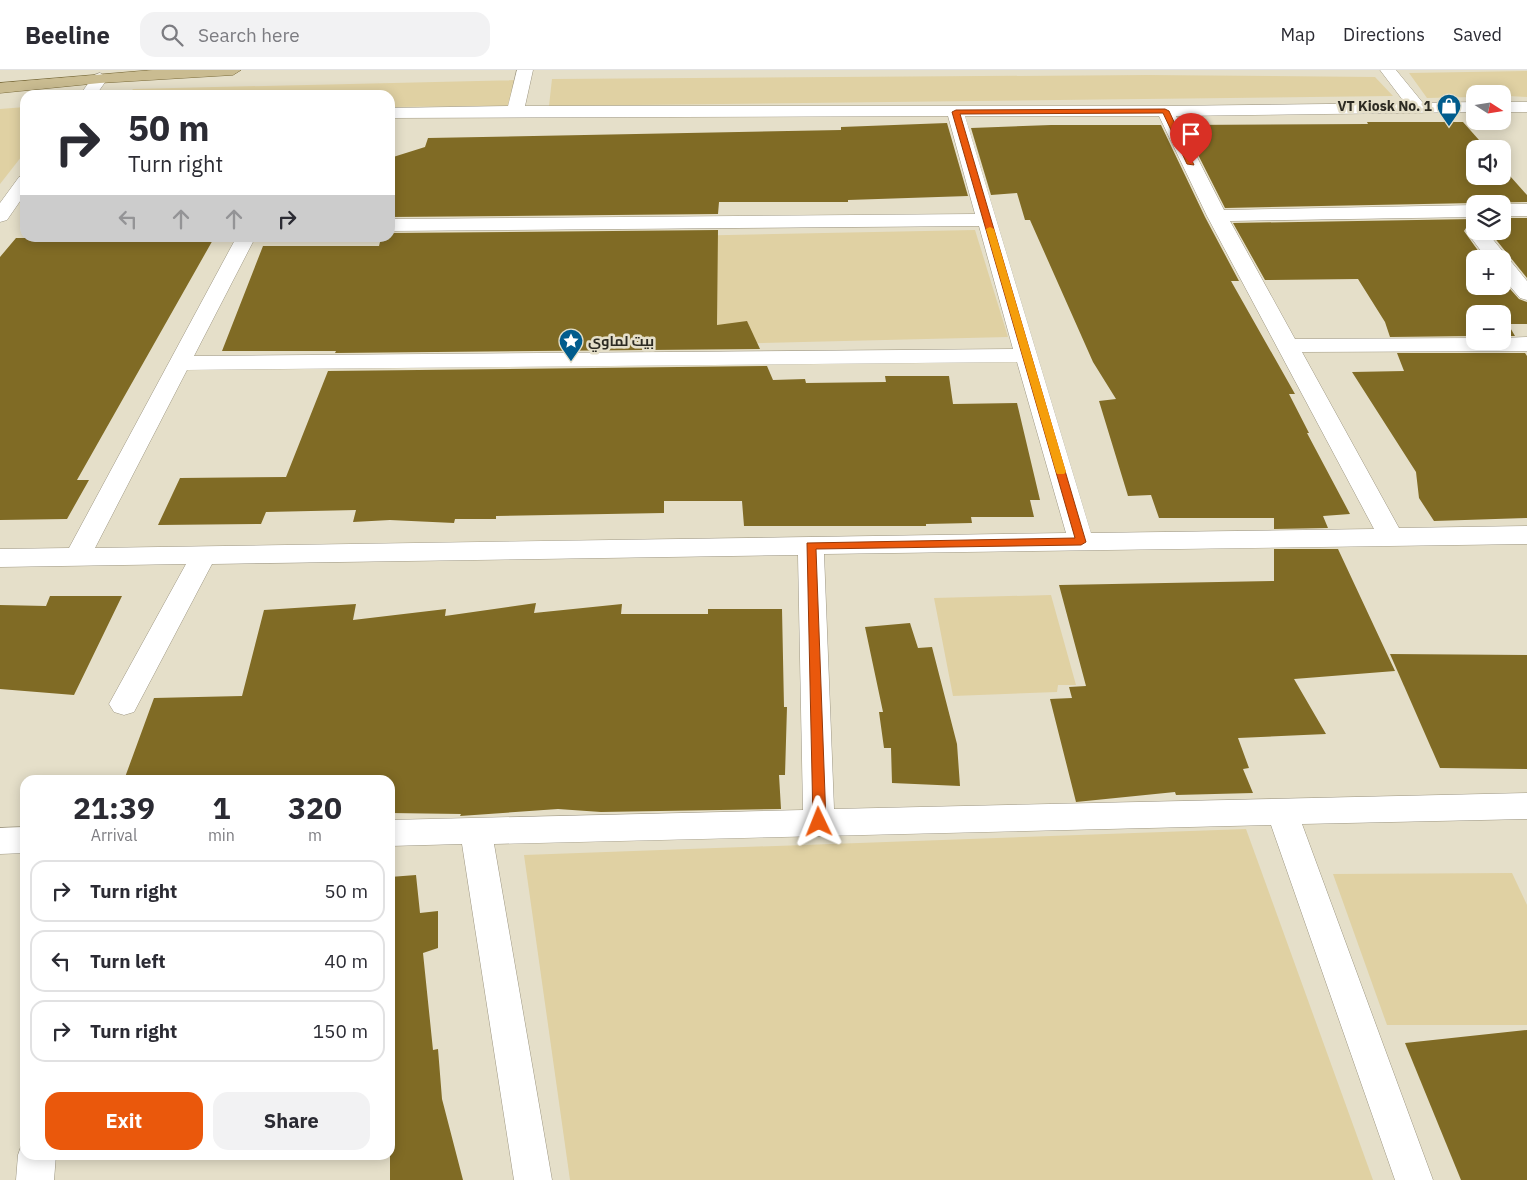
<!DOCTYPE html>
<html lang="en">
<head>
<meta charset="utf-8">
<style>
  body { margin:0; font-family:"IBM Plex Sans",Cairo,sans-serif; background:#f2f2f3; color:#2b2b33; height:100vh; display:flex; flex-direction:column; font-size:19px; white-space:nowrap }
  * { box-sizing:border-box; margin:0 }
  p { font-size:16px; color:#7c7c81 }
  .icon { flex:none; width:28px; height:28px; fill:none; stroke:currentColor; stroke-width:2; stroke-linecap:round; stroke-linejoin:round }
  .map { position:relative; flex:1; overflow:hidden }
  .panel { position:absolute; left:20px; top:705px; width:375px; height:385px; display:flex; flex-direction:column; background:#fff; border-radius:15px; box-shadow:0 2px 12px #0003 }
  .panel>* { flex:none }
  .guide { position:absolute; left:20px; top:20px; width:375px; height:152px; border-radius:15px; box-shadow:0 2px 12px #0003; background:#fff; color:#2b2b33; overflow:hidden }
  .needle { width:32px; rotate:102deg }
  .controls { position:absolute; left:1466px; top:15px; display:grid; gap:10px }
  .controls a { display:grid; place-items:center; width:45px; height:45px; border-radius:10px; background:#fff; box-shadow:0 2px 12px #0003; font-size:25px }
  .pin { position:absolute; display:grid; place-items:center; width:42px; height:42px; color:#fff; margin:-51px -21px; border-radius:50% 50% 50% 0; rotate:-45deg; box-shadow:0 0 5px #0007 }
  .pin .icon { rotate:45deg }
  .me { position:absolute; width:55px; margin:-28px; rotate:358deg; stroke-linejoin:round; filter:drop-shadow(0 0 4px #0008) }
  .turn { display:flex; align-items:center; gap:18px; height:105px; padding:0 25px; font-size:22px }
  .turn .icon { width:65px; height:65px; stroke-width:2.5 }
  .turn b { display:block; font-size:35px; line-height:42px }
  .lanes { display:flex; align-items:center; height:48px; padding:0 25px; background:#0003; justify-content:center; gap:25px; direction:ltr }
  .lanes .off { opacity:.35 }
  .eta { display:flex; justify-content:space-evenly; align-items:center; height:85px; text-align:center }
  .eta b { font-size:30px; font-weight:700; line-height:35px }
  .primary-button { display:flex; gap:10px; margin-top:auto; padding:10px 25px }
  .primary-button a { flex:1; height:58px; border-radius:15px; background:#ea580c; color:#fff; font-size:20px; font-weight:700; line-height:58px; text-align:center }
  .primary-button a+a { background:#f2f2f3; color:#2b2b33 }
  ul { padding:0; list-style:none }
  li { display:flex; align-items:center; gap:15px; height:62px; margin:0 10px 8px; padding:0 15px; border:2px solid #e1e1e2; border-radius:15px }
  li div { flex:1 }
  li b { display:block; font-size:19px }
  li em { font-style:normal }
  header { display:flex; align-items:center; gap:30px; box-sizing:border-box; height:70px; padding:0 25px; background:#fff; border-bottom:1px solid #e1e1e2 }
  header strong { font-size:24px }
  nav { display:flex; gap:28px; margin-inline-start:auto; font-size:18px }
  .search { width:350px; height:45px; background:#f2f2f3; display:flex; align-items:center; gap:12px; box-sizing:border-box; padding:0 18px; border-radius:15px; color:#7c7c81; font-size:19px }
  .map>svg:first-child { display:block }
  .green { fill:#e0d1a3 }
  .building { fill:#806b25 }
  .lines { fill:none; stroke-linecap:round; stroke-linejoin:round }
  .minor-casing { stroke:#9d9682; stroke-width:1 }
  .major-casing { stroke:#7b6c3b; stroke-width:1 }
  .minor { fill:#fff; fill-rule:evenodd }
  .major { fill:#cabc91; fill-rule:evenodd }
  .route { fill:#ea580c; stroke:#983908 }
  .slow { fill:#f59e0b }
  .labels { text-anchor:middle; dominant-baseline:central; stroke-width:5; stroke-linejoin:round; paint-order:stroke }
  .far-poi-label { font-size:14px; font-weight:bold; fill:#2c2a22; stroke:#e5dfc9; text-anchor:end }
</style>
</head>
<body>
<header>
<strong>Beeline</strong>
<div class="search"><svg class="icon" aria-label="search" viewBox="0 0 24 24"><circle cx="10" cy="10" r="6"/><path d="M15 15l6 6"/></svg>Search here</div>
<nav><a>Map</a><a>Directions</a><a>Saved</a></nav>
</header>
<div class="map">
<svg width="1527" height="1110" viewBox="0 0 1527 1110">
  <rect width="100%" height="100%" fill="#e5dfc9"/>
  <g class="green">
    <polygon points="1527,1 1527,27 1475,24 1475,27 1427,28 1409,3"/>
    <polygon points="1147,5 1375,7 1393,26 549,36 552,9"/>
    <polygon points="517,10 508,36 390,37 390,25 128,25 133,19"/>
    <polygon points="25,37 25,82 0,114 0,39"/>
    <polygon points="975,160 1008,267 680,275 681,166"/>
    <polygon points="1051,525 1076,615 1058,615 1057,622 953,626 934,528"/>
    <polygon points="1246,759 1373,1110 570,1110 524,785"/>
    <polygon points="1512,803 1527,835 1527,955 1387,955 1333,804"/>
  </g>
  <g class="building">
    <polygon points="1367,52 1463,52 1487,79 1475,79 1475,106 1502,106 1502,97 1527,125 1527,132 1225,138 1183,55 1368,54"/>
    <polygon points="947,53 968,126 848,130 848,132 719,132 718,144 390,147 390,88 425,77 428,68 841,60 841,57"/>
    <polygon points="1051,55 1161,55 1205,147 1239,211 1231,211 1295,324 1289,324 1309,363 1307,363 1350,444 1323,446 1328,458 1274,459 1274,448 1159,448 1151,425 1128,426 1099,331 1116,329 1093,292 1030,150 1025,150 1017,123 991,125 971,58"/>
    <polygon points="1502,148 1527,148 1527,208 1489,161 1502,161"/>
    <polygon points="1475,149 1475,153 1468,155 1464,161 1484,189 1475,189 1475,216 1502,216 1502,210 1519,229 1527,232 1527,254 1508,254 1515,266 1502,266 1502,244 1475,244 1475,266 1390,267 1385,252 1358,209 1265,210 1233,153"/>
    <polygon points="718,160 717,255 747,251 760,279 335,283 336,281 222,281 263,176 379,176 381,168 390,168 390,163"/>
    <polygon points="16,168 214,168 77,410 89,410 67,449 0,450 0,187"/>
    <polygon points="1397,283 1525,283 1527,286 1527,448 1434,451 1419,428 1416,402 1352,302 1404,301"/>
    <polygon points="767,296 773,310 805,309 806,313 886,312 885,306 949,306 953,334 1017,333 1040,430 1030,430 1034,447 971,447 972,453 926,454 926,456 744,456 742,431 664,431 664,443 496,446 496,449 455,449 454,453 390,450 353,452 356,440 266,442 261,454 158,455 180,408 286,407 328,301"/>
    <polygon points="1274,479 1338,479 1395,601 1294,609 1326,664 1238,668 1249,698 1243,699 1253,723 1176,725 1175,722 1076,732 1050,629 1072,628 1069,617 1086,616 1059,515 1274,511"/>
    <polygon points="50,526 122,526 74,625 0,619 0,535 46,536"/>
    <polygon points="536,533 534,543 622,534 621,544 708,544 708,539 782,539 784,637 787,637 785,705 779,705 781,739 601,742 558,739 460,746 461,744 390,743 390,710 124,710 154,628 242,626 264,540 356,534 353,550 446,539 445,546"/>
    <polygon points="910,553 918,578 932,577 957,674 960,716 892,713 891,678 884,678 879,642 883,642 865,557"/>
    <polygon points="1390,584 1527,585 1527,699 1440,698"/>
    <polygon points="416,805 420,843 438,841 438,878 423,883 433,980 438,979 442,1029 463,1110 390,1110 390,807"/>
    <polygon points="1527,960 1527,1110 1461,1110 1405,973"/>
  </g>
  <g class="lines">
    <defs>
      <g id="minor">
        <path d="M 517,0 L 533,0 L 525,36 L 1165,36 L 1405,33 L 1380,0 L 1396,0 L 1423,33 L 1475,32 L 1475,42 L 1176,46 L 1224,140 L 1475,135 L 1475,147 L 1230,151 L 1295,269 L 1475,268 L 1475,271 L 1502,271 L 1502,268 L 1527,267 L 1527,281 L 1302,282 L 1399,458 L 1527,456 L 1527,474 L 824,484 L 834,739 L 1527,723 L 1527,749 L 1302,754 L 1433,1110 L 1395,1110 L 1271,755 L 494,774 L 552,1110 L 514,1110 L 462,774 L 390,776 L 390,750 L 803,740 L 798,485 L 212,494 L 134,642 L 124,645 L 114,642 L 109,634 L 186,494 L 0,497 L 0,479 L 69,478 L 236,168 L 255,168 L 194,286 L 1013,279 L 979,156 L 390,161 L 390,149 L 975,144 L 948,46 L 390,48 L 390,38 L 508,36 ZM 965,46 L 1159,46 L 1207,146 L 1374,459 L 1091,463 ZM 1017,292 L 1066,463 L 95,478 L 187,300 Z"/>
        <polygon points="100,3 108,8 96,25 80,25 94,5"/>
        <rect x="1502" y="32" width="25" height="10"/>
        <polygon points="25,106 25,124 7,150 0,152 0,133 19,107"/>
        <rect x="1502" y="134" width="25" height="12"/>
        <polygon points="1475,155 1475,161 1486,161 1527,211 1527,230 1520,228 1502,207 1502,189 1487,189 1466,161 1469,157"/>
        <polygon points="25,757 25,783 0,784 0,758"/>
        <polygon points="23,1071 25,1085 56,1085 54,1110 16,1110 18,1085"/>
      </g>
      <polygon id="major" points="153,0 241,0 233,5 100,13 0,23 0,13"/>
    </defs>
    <use href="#minor" class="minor-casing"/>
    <use href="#major" class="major-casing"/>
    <use href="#minor" class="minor"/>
    <use href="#major" class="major"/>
  </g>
  <polygon class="route" points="1165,39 1169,41 1194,95 1187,94 1163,43 960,44 1086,472 1081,475 816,479 826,752 824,756 815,756 813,752 807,473 1075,468 952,42 956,40"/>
  <polygon class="slow" points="990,157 994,159 1066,402 1064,404 1057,404 1056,402 986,159"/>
  <defs>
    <symbol id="shop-pin" viewBox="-11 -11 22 30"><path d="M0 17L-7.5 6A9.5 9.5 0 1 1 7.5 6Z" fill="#015c8d" stroke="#e5dfc9"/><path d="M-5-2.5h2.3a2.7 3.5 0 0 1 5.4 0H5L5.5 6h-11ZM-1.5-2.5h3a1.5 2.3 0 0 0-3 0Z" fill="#fff"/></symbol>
    <symbol id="sight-pin" viewBox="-11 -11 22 30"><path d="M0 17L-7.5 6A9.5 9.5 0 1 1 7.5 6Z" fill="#015c8d" stroke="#e5dfc9"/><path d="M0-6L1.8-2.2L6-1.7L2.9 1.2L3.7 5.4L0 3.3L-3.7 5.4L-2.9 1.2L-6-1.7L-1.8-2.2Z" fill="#fff"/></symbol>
  </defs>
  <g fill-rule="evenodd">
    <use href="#shop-pin" x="1435" y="22" width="28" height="38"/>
    <use href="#sight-pin" x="557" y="257" width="28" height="38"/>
  </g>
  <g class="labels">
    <g class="far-poi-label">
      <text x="1432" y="36">VT Kiosk No. 1</text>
      <text x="588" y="271" text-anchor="start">بيت لماوي</text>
    </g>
  </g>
</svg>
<div class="controls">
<a><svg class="needle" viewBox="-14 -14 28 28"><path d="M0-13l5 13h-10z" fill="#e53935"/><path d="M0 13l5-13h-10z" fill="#7c7c81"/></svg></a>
<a><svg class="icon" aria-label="sound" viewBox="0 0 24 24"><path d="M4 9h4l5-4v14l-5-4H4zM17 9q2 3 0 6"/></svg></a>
<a><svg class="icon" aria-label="layers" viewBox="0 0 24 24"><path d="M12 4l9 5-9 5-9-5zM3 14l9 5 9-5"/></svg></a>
<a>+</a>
<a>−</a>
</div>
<div class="pin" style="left:1191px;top:94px;background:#d93025"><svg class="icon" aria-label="arrive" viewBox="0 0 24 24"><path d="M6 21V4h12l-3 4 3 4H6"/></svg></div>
<svg class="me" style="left:819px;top:752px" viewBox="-20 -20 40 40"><path d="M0-17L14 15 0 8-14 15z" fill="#ea580c" stroke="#fff" stroke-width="4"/></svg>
<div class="guide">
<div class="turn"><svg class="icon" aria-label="right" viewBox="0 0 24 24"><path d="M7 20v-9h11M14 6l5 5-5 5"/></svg><div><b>50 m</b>Turn right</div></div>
<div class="lanes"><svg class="icon off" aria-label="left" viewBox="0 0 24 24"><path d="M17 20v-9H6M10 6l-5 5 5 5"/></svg><svg class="icon off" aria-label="ahead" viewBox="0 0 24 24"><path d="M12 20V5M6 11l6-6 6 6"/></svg><svg class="icon off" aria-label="ahead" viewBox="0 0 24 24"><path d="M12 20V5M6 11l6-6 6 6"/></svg><svg class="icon" aria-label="right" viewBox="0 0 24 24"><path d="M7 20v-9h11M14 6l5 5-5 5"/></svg></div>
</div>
<section class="panel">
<div class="eta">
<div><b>21:39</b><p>Arrival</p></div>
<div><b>1</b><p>min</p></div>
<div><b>320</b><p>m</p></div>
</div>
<ul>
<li><svg class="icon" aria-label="right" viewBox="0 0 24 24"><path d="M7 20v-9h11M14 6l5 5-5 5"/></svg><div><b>Turn right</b></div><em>50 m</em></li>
<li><svg class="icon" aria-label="left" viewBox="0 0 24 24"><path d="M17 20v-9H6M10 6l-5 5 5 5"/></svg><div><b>Turn left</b></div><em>40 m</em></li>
<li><svg class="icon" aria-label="right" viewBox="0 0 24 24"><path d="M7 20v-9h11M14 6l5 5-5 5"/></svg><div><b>Turn right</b></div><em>150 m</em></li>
</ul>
<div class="primary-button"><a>Exit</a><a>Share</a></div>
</section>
</div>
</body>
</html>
